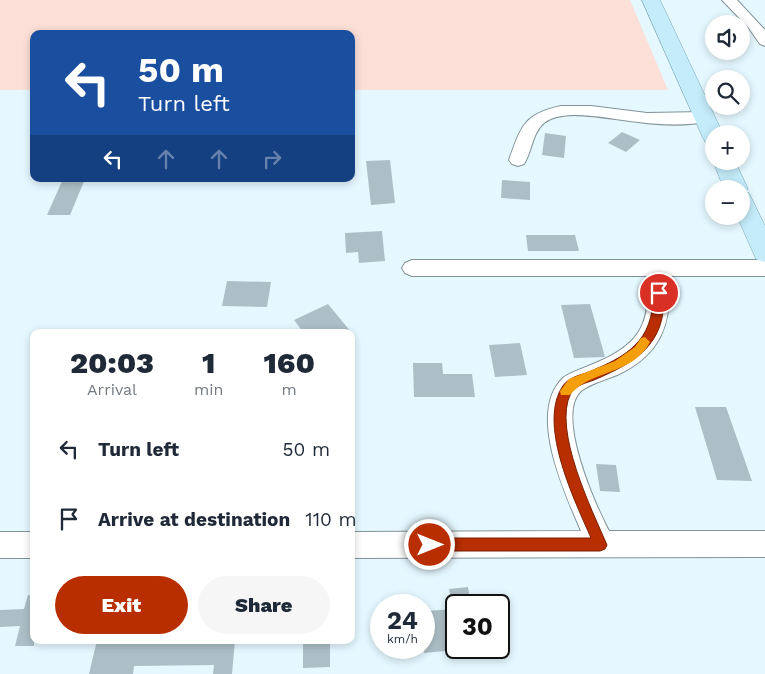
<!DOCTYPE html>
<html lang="en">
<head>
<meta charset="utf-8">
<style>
  body { margin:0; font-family:"Work Sans",sans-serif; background:#f6f6f7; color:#1f2937; height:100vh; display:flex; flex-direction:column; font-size:19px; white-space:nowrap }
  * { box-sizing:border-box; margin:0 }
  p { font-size:16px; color:#747a83 }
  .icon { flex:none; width:28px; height:28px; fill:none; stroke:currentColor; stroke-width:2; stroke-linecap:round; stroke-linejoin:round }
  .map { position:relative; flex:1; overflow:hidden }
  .panel { position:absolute; left:30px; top:329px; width:325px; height:315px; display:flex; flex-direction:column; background:#fff; border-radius:10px; box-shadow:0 2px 8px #0003 }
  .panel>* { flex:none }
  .hud { position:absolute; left:30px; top:30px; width:325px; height:152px; border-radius:10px; box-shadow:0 2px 8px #0003; background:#1a4fa0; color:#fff; overflow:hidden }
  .buttons { position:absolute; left:705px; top:15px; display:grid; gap:10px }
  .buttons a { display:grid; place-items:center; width:45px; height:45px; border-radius:50%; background:#fff; box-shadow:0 2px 8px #0003; font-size:25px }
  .speed { position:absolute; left:370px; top:594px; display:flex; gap:10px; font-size:25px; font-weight:700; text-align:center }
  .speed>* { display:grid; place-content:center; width:65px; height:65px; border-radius:50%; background:#fff; box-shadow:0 2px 8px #0003; line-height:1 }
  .speed small { font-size:12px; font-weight:400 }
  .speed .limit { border:2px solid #111; border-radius:8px; background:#fff; color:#111 }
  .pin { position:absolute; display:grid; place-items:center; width:42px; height:42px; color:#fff; margin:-21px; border:2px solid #fff; border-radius:50%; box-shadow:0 1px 5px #0007 }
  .me { position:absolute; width:55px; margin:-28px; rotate:90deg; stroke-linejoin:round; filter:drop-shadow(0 0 4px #0008) }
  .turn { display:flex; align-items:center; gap:18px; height:105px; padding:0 25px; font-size:22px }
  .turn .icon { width:65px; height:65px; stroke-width:2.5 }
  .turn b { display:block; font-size:35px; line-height:42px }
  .lanes { display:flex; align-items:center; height:48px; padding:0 25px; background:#0003; justify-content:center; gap:25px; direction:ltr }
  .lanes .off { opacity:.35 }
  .eta { display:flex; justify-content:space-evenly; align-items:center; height:85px; text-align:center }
  .eta b { font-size:30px; font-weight:800; line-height:35px }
  .primary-button { display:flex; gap:10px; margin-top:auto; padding:10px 25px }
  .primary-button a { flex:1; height:58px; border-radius:30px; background:#b82e00; color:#fff; font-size:20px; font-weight:800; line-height:58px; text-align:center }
  .primary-button a+a { background:#f6f6f7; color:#1f2937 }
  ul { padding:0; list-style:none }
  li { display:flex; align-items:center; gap:15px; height:70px; padding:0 25px }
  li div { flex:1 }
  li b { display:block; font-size:19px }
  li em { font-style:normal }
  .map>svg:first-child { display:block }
  .green { fill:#fcdfd7 }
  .building { fill:#adbfc6 }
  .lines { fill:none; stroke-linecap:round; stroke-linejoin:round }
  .minor-casing { stroke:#819399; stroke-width:2 }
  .major-casing { stroke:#77a5b5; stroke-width:1 }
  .minor { fill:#fff; fill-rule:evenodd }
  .major { fill:#c4ecfa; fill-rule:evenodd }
  .route { fill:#b82e00; stroke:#781e00 }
  .slow { fill:#f59e0b }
</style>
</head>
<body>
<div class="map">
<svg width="765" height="674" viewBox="0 0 765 674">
  <rect width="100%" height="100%" fill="#e5f8ff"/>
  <polygon class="green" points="0,0 630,0 668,90 351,90 351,34 34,34 34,90 0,90"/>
  <g class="building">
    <polygon points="622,132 640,140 626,152 608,143"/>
    <polygon points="545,133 566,136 564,158 542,155"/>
    <polygon points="390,160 395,203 371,205 366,161"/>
    <polygon points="63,179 85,179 70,215 47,215"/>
    <polygon points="502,180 530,182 530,200 501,198"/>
    <polygon points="382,231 385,261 359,263 358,252 346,253 345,233"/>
    <polygon points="526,235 575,235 579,251 528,251"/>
    <polygon points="227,281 271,282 267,307 222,306"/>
    <polygon points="328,304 351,332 303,332 294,320"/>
    <polygon points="590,304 605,357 574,358 561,305"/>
    <polygon points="520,343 527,375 495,377 489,345"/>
    <polygon points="413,363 442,363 443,374 472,374 475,397 414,397"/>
    <polygon points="695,407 726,407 752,481 717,480"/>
    <polygon points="596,464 616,465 620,492 600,491"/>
    <polygon points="468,587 471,605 452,605 449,589"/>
    <polygon points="28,595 34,596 34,646 15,646 20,626 0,627 0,610 24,609"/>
    <polygon points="456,609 456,650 424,653 424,611"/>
    <polygon points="97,640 235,640 232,674 213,674 214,665 134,666 133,674 89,674"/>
    <polygon points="303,640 330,640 330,667 303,668"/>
  </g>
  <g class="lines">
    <defs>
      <g id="minor">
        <polygon points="722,0 737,0 765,30 765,46 760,44 748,27"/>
        <path d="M 561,106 L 591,106 L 647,113 L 704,112 L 710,113 L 713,117 L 710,121 C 688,126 660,125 638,122 C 613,120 564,107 544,123 C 532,133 532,152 524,164 L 518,166 L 512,164 L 509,160 C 521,127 523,114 561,106 Z"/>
        <path d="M 412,260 L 765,260 L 765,276 L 669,276 C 672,323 662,354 617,375 C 605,380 592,383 581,391 C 555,415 595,504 609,531 L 765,531 L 765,557 L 351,558 L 351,532 L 581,531 C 565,493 526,411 564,377 C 575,370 588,367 600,361 C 643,342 650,320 648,276 L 412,276 L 405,273 L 402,268 L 405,263 Z"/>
        <rect x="0" y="532" width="34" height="26"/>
      </g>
      <g id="major">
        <polygon points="642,0 660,0 723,134 714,134 714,145 706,143 703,138"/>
        <polygon points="714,160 714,161 735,161 748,189 745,192 749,193 765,226 765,262 756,259 737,216 741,216 741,189 724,189 713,161"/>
      </g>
    </defs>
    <use href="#minor" class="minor-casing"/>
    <use href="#major" class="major-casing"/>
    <use href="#minor" class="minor"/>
    <use href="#major" class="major"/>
  </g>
  <path class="route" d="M 659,289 L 664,293 C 666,345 636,362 594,380 C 586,383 576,385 571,393 C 552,429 592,510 607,545 L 605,549 L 600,551 L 430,551 L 425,549 L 423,545 L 425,540 L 430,538 L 591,538 C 575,501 539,428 561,389 C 566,379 576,376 586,373 C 626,357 654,342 653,293 Z"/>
  <path class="slow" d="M 645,337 L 650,342 C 632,376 591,369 570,395 L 561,395 L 560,391 L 569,379 L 615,361 L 635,347 L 641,338 Z"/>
</svg>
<div class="buttons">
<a><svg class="icon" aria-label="sound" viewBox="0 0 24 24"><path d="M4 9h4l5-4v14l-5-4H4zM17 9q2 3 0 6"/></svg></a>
<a><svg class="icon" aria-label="search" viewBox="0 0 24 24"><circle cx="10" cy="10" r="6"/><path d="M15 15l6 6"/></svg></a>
<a>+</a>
<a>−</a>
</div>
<div class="speed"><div>24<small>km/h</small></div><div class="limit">30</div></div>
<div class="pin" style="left:659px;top:293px;background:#d93025"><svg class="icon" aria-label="arrive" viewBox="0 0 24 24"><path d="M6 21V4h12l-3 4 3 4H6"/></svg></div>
<svg class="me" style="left:430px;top:545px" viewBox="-20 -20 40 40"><circle r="17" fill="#b82e00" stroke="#fff" stroke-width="3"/><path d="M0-11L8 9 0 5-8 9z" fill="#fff"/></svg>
<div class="hud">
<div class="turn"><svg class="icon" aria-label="left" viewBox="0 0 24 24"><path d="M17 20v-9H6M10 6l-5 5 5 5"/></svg><div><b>50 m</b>Turn left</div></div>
<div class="lanes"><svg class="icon" aria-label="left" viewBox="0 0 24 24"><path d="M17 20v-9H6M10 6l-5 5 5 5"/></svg><svg class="icon off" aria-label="ahead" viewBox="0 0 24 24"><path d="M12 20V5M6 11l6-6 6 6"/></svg><svg class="icon off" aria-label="ahead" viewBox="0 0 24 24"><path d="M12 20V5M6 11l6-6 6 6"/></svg><svg class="icon off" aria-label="right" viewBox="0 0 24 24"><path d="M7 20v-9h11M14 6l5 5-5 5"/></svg></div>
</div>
<section class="panel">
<div class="eta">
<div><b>20:03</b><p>Arrival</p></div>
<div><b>1</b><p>min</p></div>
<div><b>160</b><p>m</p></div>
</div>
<ul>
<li><svg class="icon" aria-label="left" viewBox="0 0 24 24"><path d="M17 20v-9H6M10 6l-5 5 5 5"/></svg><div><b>Turn left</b></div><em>50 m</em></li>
<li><svg class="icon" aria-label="arrive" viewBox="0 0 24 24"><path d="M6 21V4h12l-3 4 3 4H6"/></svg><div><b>Arrive at destination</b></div><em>110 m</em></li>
</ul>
<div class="primary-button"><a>Exit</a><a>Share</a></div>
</section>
</div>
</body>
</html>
